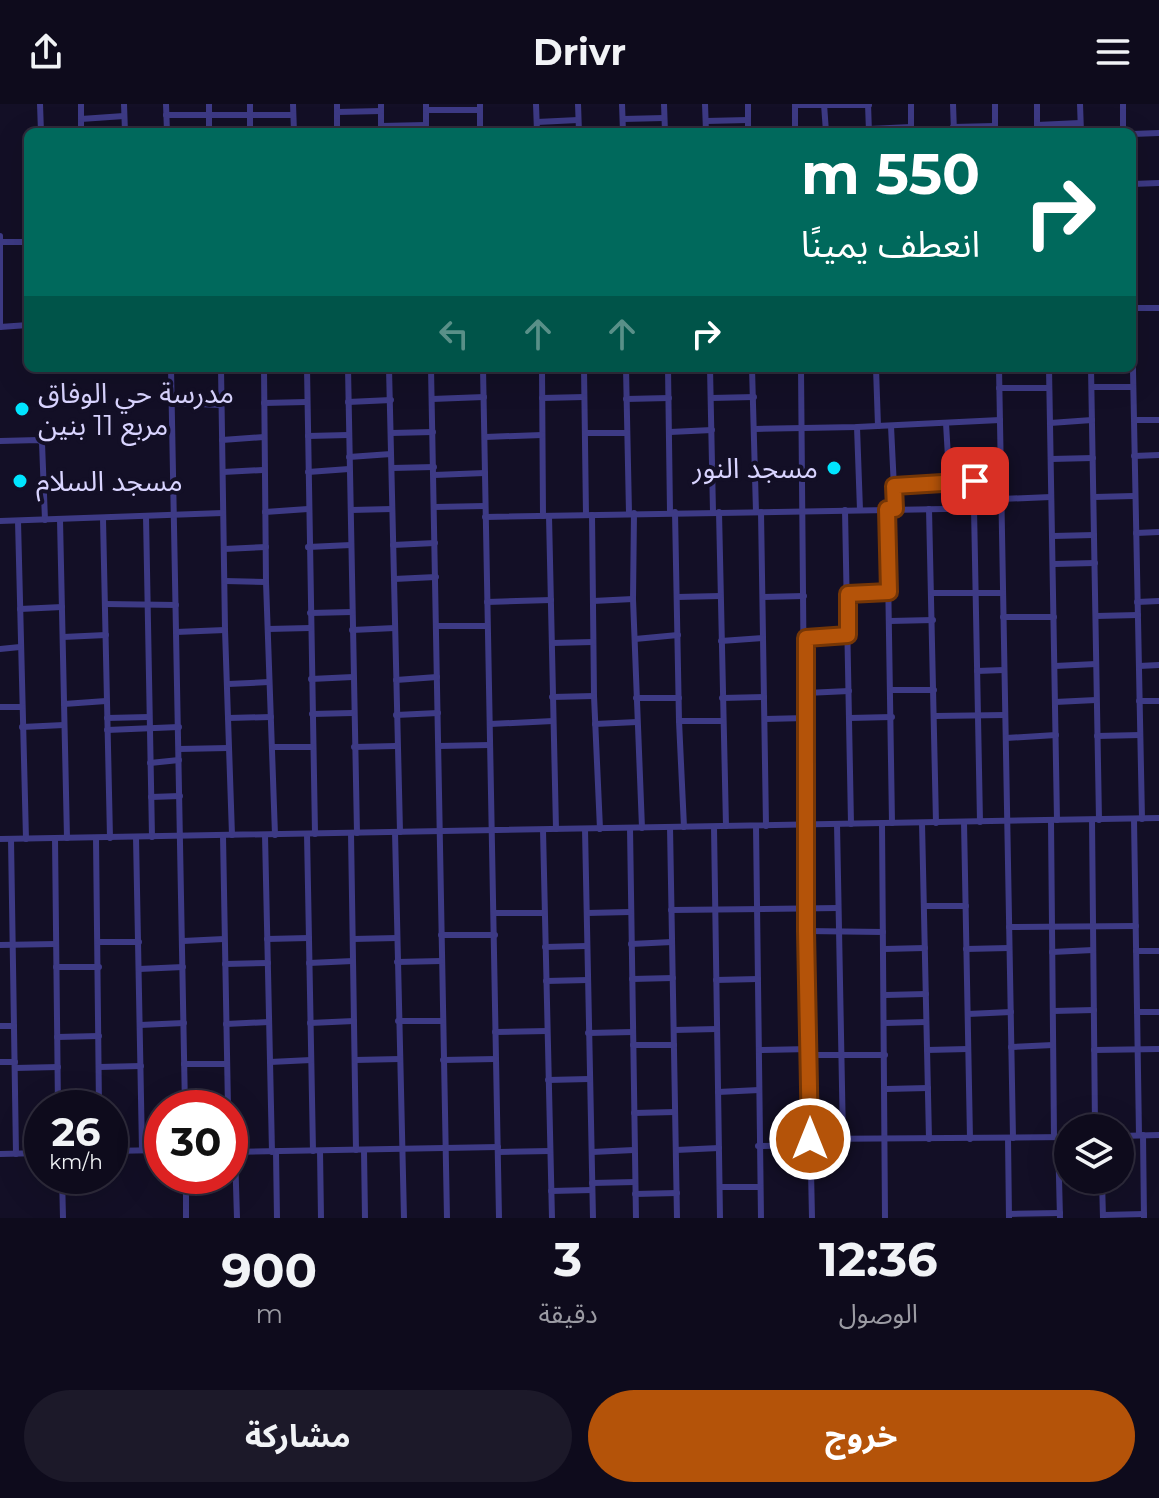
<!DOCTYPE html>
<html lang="ar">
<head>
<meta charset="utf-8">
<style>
  body { margin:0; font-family:Montserrat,"Noto Sans Arabic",sans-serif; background:#1c1929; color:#f1f3f6; direction:rtl; height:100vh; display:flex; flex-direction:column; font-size:30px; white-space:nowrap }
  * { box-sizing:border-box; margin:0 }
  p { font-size:26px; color:#9b9ba3 }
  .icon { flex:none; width:44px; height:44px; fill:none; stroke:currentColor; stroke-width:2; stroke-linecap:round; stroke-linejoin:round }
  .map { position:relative; height:1114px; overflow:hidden; direction:ltr }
  .sheet { display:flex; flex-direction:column; background:#0e0b1c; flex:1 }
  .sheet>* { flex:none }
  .guide { position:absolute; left:24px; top:24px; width:1112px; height:244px; border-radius:12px; box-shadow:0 8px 32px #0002,0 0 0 2px #2e2b3b; direction:rtl; background:#00695c; color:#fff; overflow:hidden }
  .controls { position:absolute; left:1054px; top:1010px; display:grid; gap:16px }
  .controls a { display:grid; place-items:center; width:80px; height:80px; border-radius:50%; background:#0e0b1c; box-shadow:0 8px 32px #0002,0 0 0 2px #2e2b3b; font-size:40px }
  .speed { position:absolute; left:24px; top:986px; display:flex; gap:16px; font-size:40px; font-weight:700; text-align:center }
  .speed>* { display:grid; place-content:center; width:104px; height:104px; border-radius:50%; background:#0e0b1c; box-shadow:0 8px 32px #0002,0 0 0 2px #2e2b3b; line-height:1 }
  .speed small { font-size:20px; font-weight:400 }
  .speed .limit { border:12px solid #d22; background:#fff; color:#111 }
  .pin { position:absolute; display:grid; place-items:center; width:68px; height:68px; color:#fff; margin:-34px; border-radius:16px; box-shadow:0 4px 12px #0006 }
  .me { position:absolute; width:88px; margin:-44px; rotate:0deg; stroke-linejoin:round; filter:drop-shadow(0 0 6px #0008) }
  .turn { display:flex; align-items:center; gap:28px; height:168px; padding:0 24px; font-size:36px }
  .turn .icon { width:104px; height:104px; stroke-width:2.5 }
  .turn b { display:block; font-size:56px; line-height:68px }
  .lanes { display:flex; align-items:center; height:76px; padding:0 24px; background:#0003; justify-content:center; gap:40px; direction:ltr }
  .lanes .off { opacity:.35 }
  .eta { display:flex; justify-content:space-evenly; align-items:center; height:136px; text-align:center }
  .eta b { font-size:48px; font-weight:700; line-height:56px }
  .cta { display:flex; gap:16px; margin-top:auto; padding:16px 24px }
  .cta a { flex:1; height:92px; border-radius:48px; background:#b45309; color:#fff; font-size:32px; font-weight:700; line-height:92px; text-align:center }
  .cta a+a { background:#1c1929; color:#f1f3f6 }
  header { display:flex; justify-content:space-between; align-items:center; height:104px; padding:0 24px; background:#0e0b1c; font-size:36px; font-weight:700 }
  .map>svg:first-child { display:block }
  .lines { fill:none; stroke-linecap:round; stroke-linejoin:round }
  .minor { stroke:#3d3a85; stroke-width:6 }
  .route-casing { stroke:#753606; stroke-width:20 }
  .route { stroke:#b45309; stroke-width:14 }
  .poi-dot { fill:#00e5ff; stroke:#130f26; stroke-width:3 }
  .labels { text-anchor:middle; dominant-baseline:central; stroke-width:8; stroke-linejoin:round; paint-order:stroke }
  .poi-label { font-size:28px; fill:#d9d4ff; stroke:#130f26; text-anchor:start }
</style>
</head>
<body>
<header><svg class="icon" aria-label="menu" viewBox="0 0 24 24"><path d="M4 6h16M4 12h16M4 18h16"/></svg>Drivr<svg class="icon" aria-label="share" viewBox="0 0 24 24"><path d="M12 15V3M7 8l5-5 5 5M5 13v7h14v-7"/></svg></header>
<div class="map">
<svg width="1159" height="1114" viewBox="0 0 1159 1114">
  <rect width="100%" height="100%" fill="#130f26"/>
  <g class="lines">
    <g class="minor">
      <polyline points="40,0 41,28"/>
      <polyline points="81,0 81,28"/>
      <polyline points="124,0 125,28"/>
      <polyline points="166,0 167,28"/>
      <polyline points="250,0 250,28"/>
      <polyline points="293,0 294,28"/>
      <polyline points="337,0 337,28"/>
      <polyline points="381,0 381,28"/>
      <polyline points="426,0 426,28"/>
      <polyline points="536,0 537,28"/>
      <polyline points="578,0 579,28"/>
      <polyline points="622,0 623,28"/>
      <polyline points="664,0 665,28"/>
      <polyline points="705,0 706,28"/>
      <polyline points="748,0 748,28"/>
      <polyline points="795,0 795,28"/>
      <polyline points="824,0 826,28"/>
      <polyline points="868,0 869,28"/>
      <polyline points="911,0 911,28"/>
      <polyline points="953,0 954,28"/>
      <polyline points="995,0 995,28"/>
      <polyline points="1037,0 1037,28"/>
      <polyline points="1080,0 1081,28"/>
      <polyline points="1123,0 1123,28"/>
      <polyline points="795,1 869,1"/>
      <polyline points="426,6 480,6"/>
      <polyline points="337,8 381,7"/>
      <polyline points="166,11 293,11"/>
      <polyline points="81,15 124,12"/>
      <polyline points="623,15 664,14"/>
      <polyline points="706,17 748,16"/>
      <polyline points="537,18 578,16"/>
      <polyline points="1037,21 1080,19"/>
      <polyline points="381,22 426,21"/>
      <polyline points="953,23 995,22"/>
      <polyline points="869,25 911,23"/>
      <polyline points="209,28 209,0"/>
      <polyline points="480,28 480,0"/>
      <polyline points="1132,30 1159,29"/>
      <polyline points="1132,80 1159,79"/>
      <polyline points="0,132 0,223"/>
      <polyline points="0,138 28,138"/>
      <polyline points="1132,204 1159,204"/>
      <polyline points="1132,216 1142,715"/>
      <polyline points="0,223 28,221"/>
      <polyline points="171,264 185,1004"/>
      <polyline points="221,264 225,526 232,731"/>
      <polyline points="264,264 266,478 275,731"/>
      <polyline points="307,264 315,730"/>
      <polyline points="348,264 357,729"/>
      <polyline points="389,264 400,728"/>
      <polyline points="431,264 447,1114"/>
      <polyline points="483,264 499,1114"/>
      <polyline points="542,264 543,412"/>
      <polyline points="584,264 586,411"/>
      <polyline points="626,264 629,409"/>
      <polyline points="668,264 670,408"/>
      <polyline points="710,264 713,408"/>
      <polyline points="752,264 756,408"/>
      <polyline points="801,264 806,827 812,1114"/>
      <polyline points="876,264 878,322"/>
      <polyline points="999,264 1013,1034"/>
      <polyline points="1049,264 1057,716"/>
      <polyline points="1091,264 1099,716"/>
      <polyline points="542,266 581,264"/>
      <polyline points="1092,283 1133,283"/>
      <polyline points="999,284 1049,284"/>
      <polyline points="542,294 584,293"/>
      <polyline points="711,294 754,293"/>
      <polyline points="432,295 484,293"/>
      <polyline points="626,295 669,294"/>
      <polyline points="348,298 391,296"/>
      <polyline points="173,299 221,301"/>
      <polyline points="264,299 306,298"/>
      <polyline points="1134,316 1159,316"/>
      <polyline points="946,319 951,405"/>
      <polyline points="1050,319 1092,316"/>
      <polyline points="891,322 895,405"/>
      <polyline points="857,323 860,406"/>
      <polyline points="755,325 857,323 1000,316"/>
      <polyline points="670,328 712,326"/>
      <polyline points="391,329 433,328"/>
      <polyline points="585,329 627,329"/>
      <polyline points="308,332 348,331"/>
      <polyline points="485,333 542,331"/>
      <polyline points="222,336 264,333"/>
      <polyline points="0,337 39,336 42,339 45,416"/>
      <polyline points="1134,352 1159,351"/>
      <polyline points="349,353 391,350"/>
      <polyline points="1051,355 1093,354"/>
      <polyline points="392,364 434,363"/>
      <polyline points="223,368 263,366"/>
      <polyline points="308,368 349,365"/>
      <polyline points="434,371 485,369"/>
      <polyline points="894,382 1000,376"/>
      <polyline points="1094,393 1134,392"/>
      <polyline points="1001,395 1051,393"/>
      <polyline points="434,403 485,402"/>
      <polyline points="974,404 980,718"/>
      <polyline points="887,405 892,719"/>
      <polyline points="929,405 936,719"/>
      <polyline points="351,406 392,405"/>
      <polyline points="845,406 851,720"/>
      <polyline points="265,408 308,405"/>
      <polyline points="675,408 679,617 684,723"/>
      <polyline points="719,408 726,722"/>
      <polyline points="761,408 766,722"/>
      <polyline points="634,409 633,495 642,724"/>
      <polyline points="592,411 594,592 600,725"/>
      <polyline points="146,412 152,733"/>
      <polyline points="549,412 556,725"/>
      <polyline points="485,413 1001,404"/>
      <polyline points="103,415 110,734"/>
      <polyline points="60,416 67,734"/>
      <polyline points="0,417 223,409"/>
      <polyline points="18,417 26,735"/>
      <polyline points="1136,429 1159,428"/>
      <polyline points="1053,432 1094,431"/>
      <polyline points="393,441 435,439"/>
      <polyline points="308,443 351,441"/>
      <polyline points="224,445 266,443"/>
      <polyline points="1054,460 1095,459"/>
      <polyline points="394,475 436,473"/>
      <polyline points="225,477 266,478"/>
      <polyline points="932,489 1003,489"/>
      <polyline points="848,490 889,488"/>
      <polyline points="677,493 720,492"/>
      <polyline points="763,493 804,492"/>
      <polyline points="593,497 633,495"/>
      <polyline points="487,498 551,496"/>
      <polyline points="1137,498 1159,497"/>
      <polyline points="105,500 176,501"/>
      <polyline points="20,505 62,503"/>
      <polyline points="310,509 352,508"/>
      <polyline points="1096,512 1138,511"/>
      <polyline points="1003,513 1054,513"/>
      <polyline points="890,517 933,516"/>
      <polyline points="436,522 487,522"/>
      <polyline points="268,525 310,524"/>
      <polyline points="352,526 395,524"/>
      <polyline points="176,528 225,526"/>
      <polyline points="63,533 106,531"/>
      <polyline points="806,534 848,531"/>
      <polyline points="635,535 678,531"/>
      <polyline points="721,537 763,534"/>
      <polyline points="552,539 593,538"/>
      <polyline points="0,545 20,543"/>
      <polyline points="1055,562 1096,560"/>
      <polyline points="1139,562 1159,561"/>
      <polyline points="977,567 1004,566"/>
      <polyline points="311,575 353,573"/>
      <polyline points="396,576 437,573"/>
      <polyline points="228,580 269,578"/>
      <polyline points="892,586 934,586"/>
      <polyline points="806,589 849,587"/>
      <polyline points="552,593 594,592"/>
      <polyline points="636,594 679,594"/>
      <polyline points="722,594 764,593"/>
      <polyline points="1139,597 1159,597"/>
      <polyline points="1055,598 1096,596"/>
      <polyline points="64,600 106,597"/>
      <polyline points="0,603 22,603"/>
      <polyline points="312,610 353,609"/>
      <polyline points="396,611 438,609"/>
      <polyline points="935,612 1005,611"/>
      <polyline points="107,614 149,613"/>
      <polyline points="228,614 271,613"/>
      <polyline points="849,614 892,613"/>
      <polyline points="765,615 806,614"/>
      <polyline points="679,617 722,617"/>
      <polyline points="490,620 553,617"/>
      <polyline points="595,620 637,618"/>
      <polyline points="22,623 64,621"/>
      <polyline points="107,626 179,623"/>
      <polyline points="1097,632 1140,631"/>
      <polyline points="1006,634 1056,631"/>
      <polyline points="439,642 490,641"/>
      <polyline points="272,643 312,643"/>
      <polyline points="354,643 396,642"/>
      <polyline points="179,645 228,644"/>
      <polyline points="150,659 179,656"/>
      <polyline points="151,693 180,692"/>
      <polyline points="1134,715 1139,1031"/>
      <polyline points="1092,716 1095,1024"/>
      <polyline points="1051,717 1054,1033"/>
      <polyline points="964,718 970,1035"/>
      <polyline points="882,719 885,1114"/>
      <polyline points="922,719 929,1035"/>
      <polyline points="837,720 843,1035"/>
      <polyline points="756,722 761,1114"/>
      <polyline points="670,723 677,1114"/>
      <polyline points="714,723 720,1114"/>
      <polyline points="630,724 636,1114"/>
      <polyline points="585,725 593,1114"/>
      <polyline points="543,726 552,1114"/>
      <polyline points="395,728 404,1114"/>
      <polyline points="351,729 356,1046"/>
      <polyline points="307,730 313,1047"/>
      <polyline points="265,731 272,1048"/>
      <polyline points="223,732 228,1004"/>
      <polyline points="136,733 142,1046"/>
      <polyline points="96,734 99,1004"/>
      <polyline points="0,735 1159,714"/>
      <polyline points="11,735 16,1050"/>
      <polyline points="55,735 58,1004"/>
      <polyline points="924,802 966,802"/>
      <polyline points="671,806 838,804"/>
      <polyline points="494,809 544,809"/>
      <polyline points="587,809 630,808"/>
      <polyline points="1009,823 1136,822"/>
      <polyline points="806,827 883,828"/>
      <polyline points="441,831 495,831"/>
      <polyline points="267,835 309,834"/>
      <polyline points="353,835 397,834"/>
      <polyline points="183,837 224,835"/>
      <polyline points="98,838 139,838"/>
      <polyline points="631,840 672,838"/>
      <polyline points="0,841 56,840"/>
      <polyline points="545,843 587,842"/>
      <polyline points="884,845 925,844"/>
      <polyline points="966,845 1009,844"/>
      <polyline points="1136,847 1159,847"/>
      <polyline points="1052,848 1093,846"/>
      <polyline points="397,858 441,857"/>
      <polyline points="309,859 353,857"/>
      <polyline points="225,860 268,859"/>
      <polyline points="56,863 99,863"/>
      <polyline points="139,865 183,863"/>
      <polyline points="632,875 673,874"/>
      <polyline points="716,876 758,875"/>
      <polyline points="546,877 588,876"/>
      <polyline points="885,891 926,890"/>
      <polyline points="1053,907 1094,906"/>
      <polyline points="1137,908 1159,908"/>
      <polyline points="968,910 1011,908"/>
      <polyline points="398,917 442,917"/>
      <polyline points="310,919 354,917"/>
      <polyline points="885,919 926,918"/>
      <polyline points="226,920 269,918"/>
      <polyline points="140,921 184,919"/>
      <polyline points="0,922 14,922"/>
      <polyline points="674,926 717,925"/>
      <polyline points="495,928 547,927"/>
      <polyline points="588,929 633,928"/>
      <polyline points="57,933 99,932"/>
      <polyline points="633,941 674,941"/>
      <polyline points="1011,943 1053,941"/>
      <polyline points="759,946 810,945"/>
      <polyline points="927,946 968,945"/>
      <polyline points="1094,946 1159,945"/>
      <polyline points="810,951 885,951"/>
      <polyline points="355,956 400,955"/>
      <polyline points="443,956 496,955"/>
      <polyline points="0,958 15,958"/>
      <polyline points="270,958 311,956"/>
      <polyline points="184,960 227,960"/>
      <polyline points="99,963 141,962"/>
      <polyline points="15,964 58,963"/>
      <polyline points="548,976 589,975"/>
      <polyline points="886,985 928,984"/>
      <polyline points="718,988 759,986"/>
      <polyline points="634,1009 675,1008"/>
      <polyline points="1143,1031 1144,1114"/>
      <polyline points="1120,1032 1159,1031"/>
      <polyline points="1058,1033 1060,1114"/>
      <polyline points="1008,1034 1009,1114"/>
      <polyline points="810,1035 1068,1033"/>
      <polyline points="758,1042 811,1041"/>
      <polyline points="364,1046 365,1114"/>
      <polyline points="676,1046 719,1044"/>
      <polyline points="110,1047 162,1046"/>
      <polyline points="320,1047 321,1114"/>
      <polyline points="230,1048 498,1043"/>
      <polyline points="235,1048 237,1114"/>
      <polyline points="276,1048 277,1114"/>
      <polyline points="498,1048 550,1047"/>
      <polyline points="592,1048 634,1046"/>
      <polyline points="0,1050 42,1049"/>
      <polyline points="62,1072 63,1114"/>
      <polyline points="186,1072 186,1114"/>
      <polyline points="1102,1076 1103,1114"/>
      <polyline points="592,1079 635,1078"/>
      <polyline points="720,1083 760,1083"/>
      <polyline points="551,1087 592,1086"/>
      <polyline points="635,1090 677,1089"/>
      <polyline points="1009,1110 1060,1109"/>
      <polyline points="1103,1111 1144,1110"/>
    </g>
  </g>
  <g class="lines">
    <defs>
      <polyline id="route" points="810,1035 806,827 806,534 848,531 848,490 889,488 887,405 895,405 894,382 975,377"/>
    </defs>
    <use href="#route" class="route-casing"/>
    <use href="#route" class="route"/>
  </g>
  <g class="poi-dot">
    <circle cx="22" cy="305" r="8"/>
    <circle cx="834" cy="364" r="8"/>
    <circle cx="20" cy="377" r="8"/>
  </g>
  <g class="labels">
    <g class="poi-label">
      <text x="38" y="289">مدرسة حي الوفاق<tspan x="38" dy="32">مربع 11 بنين</tspan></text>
      <text x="818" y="364" text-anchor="end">مسجد النور</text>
      <text x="36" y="377">مسجد السلام</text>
    </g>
  </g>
</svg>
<div class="controls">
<a><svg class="icon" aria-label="layers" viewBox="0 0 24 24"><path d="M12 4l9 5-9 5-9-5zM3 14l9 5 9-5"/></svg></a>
</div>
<div class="speed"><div>26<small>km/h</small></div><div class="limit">30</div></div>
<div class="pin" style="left:975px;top:377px;background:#d93025"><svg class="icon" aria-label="arrive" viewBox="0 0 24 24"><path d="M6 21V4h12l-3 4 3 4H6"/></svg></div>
<svg class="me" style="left:810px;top:1035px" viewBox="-20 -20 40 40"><circle r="17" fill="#b45309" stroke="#fff" stroke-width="3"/><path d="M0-11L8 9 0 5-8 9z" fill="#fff"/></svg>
<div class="guide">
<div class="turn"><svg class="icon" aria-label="right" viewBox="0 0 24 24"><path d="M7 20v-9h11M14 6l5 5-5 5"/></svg><div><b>550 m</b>انعطف يمينًا</div></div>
<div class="lanes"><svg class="icon off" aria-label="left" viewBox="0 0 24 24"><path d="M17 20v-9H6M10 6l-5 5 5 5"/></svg><svg class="icon off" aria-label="ahead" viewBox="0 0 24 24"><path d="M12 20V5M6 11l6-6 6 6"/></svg><svg class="icon off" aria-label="ahead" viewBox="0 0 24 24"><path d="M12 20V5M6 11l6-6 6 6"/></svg><svg class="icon" aria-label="right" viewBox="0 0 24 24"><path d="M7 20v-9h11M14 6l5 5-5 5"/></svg></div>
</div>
</div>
<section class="sheet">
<div class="eta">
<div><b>12:36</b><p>الوصول</p></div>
<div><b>3</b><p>دقيقة</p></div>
<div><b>900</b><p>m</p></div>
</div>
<div class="cta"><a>خروج</a><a>مشاركة</a></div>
</section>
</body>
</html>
